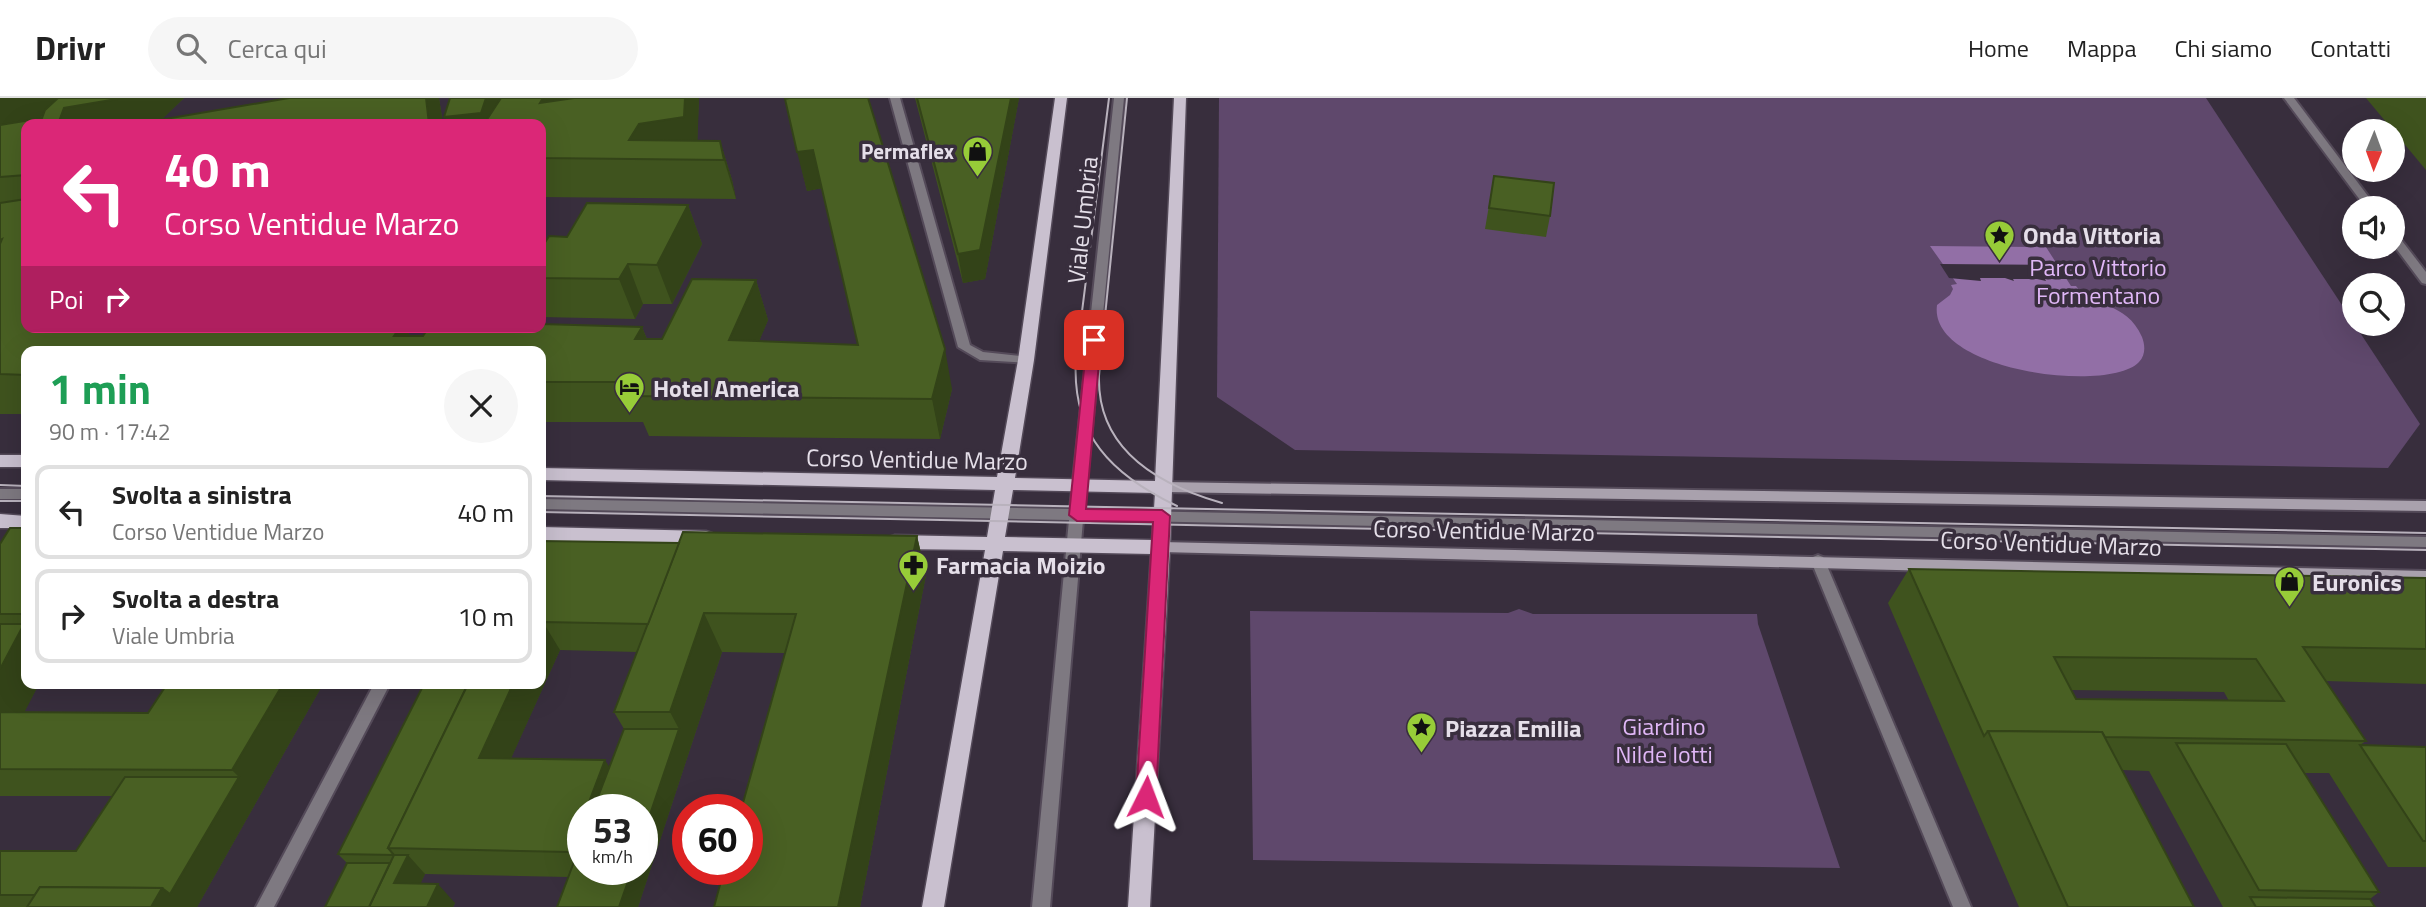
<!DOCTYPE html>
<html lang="it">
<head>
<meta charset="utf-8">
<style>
  body { margin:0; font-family:"Titillium Web",sans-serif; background:#f6f6f6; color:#222; height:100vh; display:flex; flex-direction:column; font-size:26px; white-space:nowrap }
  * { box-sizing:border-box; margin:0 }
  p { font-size:23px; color:#767676 }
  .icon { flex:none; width:38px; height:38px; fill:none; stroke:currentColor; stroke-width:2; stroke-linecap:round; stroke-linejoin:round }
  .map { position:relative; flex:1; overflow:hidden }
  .details { position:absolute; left:21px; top:248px; width:525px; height:343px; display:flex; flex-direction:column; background:#fff; border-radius:14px; box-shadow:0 7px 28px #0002 }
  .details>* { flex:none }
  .guide { position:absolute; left:21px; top:21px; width:525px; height:214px; border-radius:14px; box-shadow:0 7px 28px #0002; background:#db2777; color:#fff; overflow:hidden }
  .needle { width:46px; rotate:181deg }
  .fabs { position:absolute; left:2342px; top:21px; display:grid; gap:14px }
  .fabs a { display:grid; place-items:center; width:63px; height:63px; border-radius:50%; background:#fff; box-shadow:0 7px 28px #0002; font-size:35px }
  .speed { position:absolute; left:567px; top:696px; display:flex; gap:14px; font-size:35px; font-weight:700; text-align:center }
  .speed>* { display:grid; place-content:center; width:91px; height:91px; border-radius:50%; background:#fff; box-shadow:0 7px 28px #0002; line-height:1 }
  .speed small { font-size:18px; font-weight:400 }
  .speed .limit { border:10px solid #d22; background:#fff; color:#111 }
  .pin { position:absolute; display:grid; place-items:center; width:60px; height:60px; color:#fff; margin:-30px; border-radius:14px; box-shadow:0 4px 10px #0006 }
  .me { position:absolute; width:77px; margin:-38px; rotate:3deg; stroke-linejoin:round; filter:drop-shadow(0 0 5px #0008) }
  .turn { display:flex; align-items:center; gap:24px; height:147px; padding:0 28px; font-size:32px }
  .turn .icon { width:91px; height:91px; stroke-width:2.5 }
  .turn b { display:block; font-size:49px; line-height:60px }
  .then { display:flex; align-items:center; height:66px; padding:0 28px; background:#0003; gap:14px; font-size:26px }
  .round { display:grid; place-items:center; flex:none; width:74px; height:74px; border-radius:37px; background:#f6f6f6 }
  .headline { display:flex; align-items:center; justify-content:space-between; height:119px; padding:0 28px }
  h1 { font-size:42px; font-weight:700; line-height:52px; color:#1e9e55 }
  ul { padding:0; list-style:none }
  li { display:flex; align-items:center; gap:21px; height:94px; margin:0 14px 10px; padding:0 14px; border:4px solid #e0e0e0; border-radius:14px }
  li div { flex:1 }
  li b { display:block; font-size:26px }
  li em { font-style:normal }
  header { display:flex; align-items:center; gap:42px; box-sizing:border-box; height:98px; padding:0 35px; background:#fff; border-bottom:2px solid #e0e0e0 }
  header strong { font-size:33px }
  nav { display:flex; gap:38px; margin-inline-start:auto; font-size:24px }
  .search { width:490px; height:63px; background:#f6f6f6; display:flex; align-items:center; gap:18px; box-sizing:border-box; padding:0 24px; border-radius:38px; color:#767676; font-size:26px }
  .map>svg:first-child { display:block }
  .green { fill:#5f486c }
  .water { fill:#926fa6 }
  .pier { fill:#382e3d }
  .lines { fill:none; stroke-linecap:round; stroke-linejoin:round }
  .lane-casing { stroke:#544a59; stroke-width:4 }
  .street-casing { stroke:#544a59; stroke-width:4 }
  .secondary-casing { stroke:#544a59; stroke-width:4 }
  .primary-casing { stroke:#544a59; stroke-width:3 }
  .lane { fill:#7e7981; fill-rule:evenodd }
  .street { fill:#7e7981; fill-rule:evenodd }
  .secondary { fill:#a9a1ad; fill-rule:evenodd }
  .primary { fill:#c9c0cf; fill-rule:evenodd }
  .tram { stroke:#b9b2bd; stroke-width:2 }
  .wall { fill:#3f531e; fill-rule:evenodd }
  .shaded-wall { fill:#334318 }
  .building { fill:#496023; stroke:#334318; stroke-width:2; fill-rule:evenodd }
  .route { fill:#db2777; stroke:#8e194d; stroke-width:2 }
  .labels { text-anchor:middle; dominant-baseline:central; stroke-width:7; stroke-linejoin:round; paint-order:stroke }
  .far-poi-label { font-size:21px; font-weight:bold; fill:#e5dfe9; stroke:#382e3d; text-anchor:end }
  .street-label { font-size:24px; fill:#e5dfe9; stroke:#382e3d }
  .poi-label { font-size:24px; font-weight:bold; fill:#e5dfe9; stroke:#382e3d; text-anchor:start }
  .park-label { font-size:24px; fill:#e0b7f7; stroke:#382e3d }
</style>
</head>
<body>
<header>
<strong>Drivr</strong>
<div class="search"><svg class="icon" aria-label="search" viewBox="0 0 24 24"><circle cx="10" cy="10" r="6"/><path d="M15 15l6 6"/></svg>Cerca qui</div>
<nav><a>Home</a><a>Mappa</a><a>Chi siamo</a><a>Contatti</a></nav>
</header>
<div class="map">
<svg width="2426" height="809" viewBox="0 0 2426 809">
  <rect width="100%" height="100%" fill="#382e3d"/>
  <g class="green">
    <polygon points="1219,0 2206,0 2420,326 2388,370 1295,352 1217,299"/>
    <polygon points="1519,511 1533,516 1757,516 1758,526 1840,770 1253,762 1250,513 1508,515"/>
  </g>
  <path class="water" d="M 1930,148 L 2046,149 L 2071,188 L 2076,188 C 2092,211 2126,202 2142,239 C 2145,247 2146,257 2139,264 C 2109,296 1928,273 1937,207 L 1950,197 L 1953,191 L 1951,187 L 1957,186 Z"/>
  <polygon class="pier" points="1940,166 2061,167 2070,181 2045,181 2046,183 2037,181 2013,181 2014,183 2005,180 1980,180 1981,183 1949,180"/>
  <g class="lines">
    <defs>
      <g id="lane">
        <polygon points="890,0 900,0 970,247 983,254 1030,259 1032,262 1030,265 980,262 958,249"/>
        <polygon points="1114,0 1124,0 1084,412 2426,439 2426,449 1083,422 1050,809 1032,809 1069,422 541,411 541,401 1070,411"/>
        <rect x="0" y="391" width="26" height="10"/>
      </g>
      <g id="street">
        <polygon points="2284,0 2294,0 2377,110 2366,110"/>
        <polygon points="2392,134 2396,135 2426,174 2426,186 2422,185 2392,145"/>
        <polygon points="1818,457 1823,459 1825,463 1971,809 1953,809 1811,463 1813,459"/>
        <polygon points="374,586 390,586 274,809 256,809"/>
      </g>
      <g id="secondary">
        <polygon points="1164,384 2426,403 2426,413 1164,394 1157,389"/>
        <polygon points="1161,444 2426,473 2426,485 1161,454 1156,453 1154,449 1156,445"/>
      </g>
      <g id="primary">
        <path d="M 1055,0 L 1067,0 L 1034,262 L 1015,380 L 1155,383 L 1174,0 L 1186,0 L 1170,449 L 1150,809 L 1128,809 L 1151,456 L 1003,453 L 944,809 L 922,809 L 985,452 L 895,451 L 889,449 L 886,444 L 889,439 L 895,437 L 987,439 L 995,392 L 541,382 L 541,370 L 997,379 L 1018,262 ZM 1013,392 L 1155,395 L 1152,442 L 1005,439 Z"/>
        <rect x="0" y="357" width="26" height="12"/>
        <polygon points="0,416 26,418 26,430 0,430"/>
        <polygon points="541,429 706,433 712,435 715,440 712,445 706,447 541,443"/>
      </g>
    </defs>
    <use href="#lane" class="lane-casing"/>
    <use href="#street" class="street-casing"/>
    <use href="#secondary" class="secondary-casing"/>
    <use href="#primary" class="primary-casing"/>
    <use href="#lane" class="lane"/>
    <use href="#street" class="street"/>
    <use href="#secondary" class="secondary"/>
    <use href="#primary" class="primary"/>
    <g class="tram">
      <path d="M 1109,0 L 1076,261 C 1071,337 1112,377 1177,408"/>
      <path d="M 1127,0 L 1099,278 C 1097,352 1159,387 1222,405"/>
      <polyline points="0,387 26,388"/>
      <polyline points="541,398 2426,435"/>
      <polyline points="0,403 26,403"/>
      <polyline points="541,414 2426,452"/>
    </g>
  </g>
  <g class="wall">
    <polygon points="0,0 184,0 161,22 289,0 439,0 443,26 26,26 26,229 405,229 410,238 423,238 642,229 647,241 662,241 756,182 768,222 759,243 858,247 822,90 807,93 785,1 952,291 940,341 649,338 643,324 541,324 541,254 26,254 26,316 0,316"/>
    <polygon points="450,0 699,0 697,43 720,43 732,82 736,101 541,99 541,26 448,26 444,19"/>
    <polygon points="915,0 1019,0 985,181 963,185"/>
    <polygon points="2366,0 2426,0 2426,72"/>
    <polygon points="1494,78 1550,118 1546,139 1485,131"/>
    <polygon points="688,107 702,146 672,206 643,206 635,221 541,219 541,151 567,139"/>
    <polygon points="26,430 26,586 39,586 24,614 148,615 167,586 323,586 197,809 0,809 0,753 76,753 112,698 0,698 0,446"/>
    <path d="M 917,438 L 926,477 L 860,809 L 714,809 L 785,555 L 722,554 L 638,809 L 568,779 L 425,776 L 420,786 L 455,805 L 453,809 L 325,809 L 347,765 L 338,756 L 541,443 L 679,445 ZM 560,552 L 637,554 L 614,614 L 624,631 L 609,669 L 511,660 Z"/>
    <path d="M 1909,471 L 2426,480 L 2426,586 L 2326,583 L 2366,643 L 2360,647 L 2426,649 L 2426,769 L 2388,769 L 2329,675 L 2304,675 L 2379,794 L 2370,801 L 2375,809 L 2223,809 L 2149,673 L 2122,672 L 2194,809 L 2019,809 L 1888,505 ZM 2071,592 L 2224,594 L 2229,603 L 2076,601 Z"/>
  </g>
  <g class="shaded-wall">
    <polygon points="0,0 63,0 0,54"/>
    <polygon points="119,0 184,0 157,26 58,26 64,10"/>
    <polygon points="426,0 439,0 443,26 429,26"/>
    <polygon points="486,0 514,0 506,26 448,26 444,19"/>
    <polygon points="543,0 647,0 540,5"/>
    <polygon points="685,0 699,0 697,57 629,42 639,26"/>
    <polygon points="1011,0 1019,0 985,181 963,185 958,156"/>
    <polygon points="720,43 732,82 736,101 724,62"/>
    <polygon points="813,52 823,90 807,93 797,54"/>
    <polygon points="688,107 702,146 672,206 657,167"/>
    <polygon points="628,166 643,206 635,221 619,181"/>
    <polygon points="756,182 768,222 743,282 729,242"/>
    <polygon points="400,229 405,229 419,254 394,238"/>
    <polygon points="642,229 658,269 635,241"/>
    <polygon points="945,251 952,291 940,341 932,301"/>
    <polygon points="917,438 926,477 860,809 838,809"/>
    <polygon points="704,515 722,554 638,809 619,809 632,772 642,772 642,740 679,631 670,614"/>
    <polygon points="543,524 560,552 499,687 479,660 513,586 541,586 541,527"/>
    <polygon points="24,526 26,528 26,586 39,586 10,642 0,633 0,571"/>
    <polygon points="283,586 323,586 197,809 151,809 162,790 239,679 232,672"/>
    <polygon points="605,662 622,689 614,712 586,712"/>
    <polygon points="583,721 583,771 570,754"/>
    <polygon points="408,757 425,776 412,804 382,809"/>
    <polygon points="438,786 455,805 453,809 427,809"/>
  </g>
  <g class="building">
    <polygon points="58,0 119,0 117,1 64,10 58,26 26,26 26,77 0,79 0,27 42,20 45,12"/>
    <polygon points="289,0 426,0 429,26 136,26"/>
    <polygon points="450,0 486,0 481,15 444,19"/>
    <polygon points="501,0 543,0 540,5 574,0 685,0 684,19 639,26 629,42 720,43 724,62 541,60 541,26 484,26"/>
    <polygon points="789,0 868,0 945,251 932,301 632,298 641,284 541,284 541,254 26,254 26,277 0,276 0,146 2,141 0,142 0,105 26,101 26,229 400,229 394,238 423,238 429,229 541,229 541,226 642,229 635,241 662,241 692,181 756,182 729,242 858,247 813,52 797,54 785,1"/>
    <polygon points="917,0 1011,0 980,152 958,156"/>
    <polygon points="1494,78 1554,85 1550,118 1489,110"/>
    <polygon points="587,105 688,107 657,167 628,166 619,181 541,180 541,151 549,138 567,139"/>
    <polygon points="10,430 26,430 26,516 0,516 0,446"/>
    <polygon points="683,434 917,438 838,809 714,809 724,772 747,772 747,712 741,712 796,516 704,515 670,614 614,614"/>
    <polygon points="541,443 679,445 648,526 543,524 541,527"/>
    <path d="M 1909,471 L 2426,480 L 2426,551 L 2303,549 L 2366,643 L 2105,639 L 2102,634 L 1988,633 L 1984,638 ZM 2054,559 L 2256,561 L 2284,603 L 2076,601 Z"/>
    <polygon points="0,526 24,526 0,571"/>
    <polygon points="167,586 283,586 232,672 0,671 0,614 148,615"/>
    <polygon points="424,586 468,586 388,750 394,757 338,756"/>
    <polygon points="468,586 513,586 479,660 605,662 586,712 583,712 583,721 570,754 388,750"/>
    <polygon points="624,631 679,631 642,740 642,712 593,712"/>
    <polygon points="1988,633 2102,634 2194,809 2068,809"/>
    <polygon points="2176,645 2286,646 2379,794 2259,792"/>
    <polygon points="2360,647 2426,649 2426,743 2423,743"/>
    <polygon points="125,679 239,679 170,796 162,790 40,789 35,797 0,797 0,753 76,753"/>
    <polygon points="583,740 583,772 632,772 619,809 557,809"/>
    <polygon points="394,757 408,757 394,785 438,786 427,809 369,809"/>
    <polygon points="347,765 390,765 369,809 325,809"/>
    <polygon points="40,789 162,790 151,809 27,809"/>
    <polygon points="2250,799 2370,801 2375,809 2256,809"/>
  </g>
  <polygon class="route" points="1094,237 1101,242 1086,411 1162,412 1170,418 1156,699 1153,705 1146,707 1139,705 1136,699 1153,424 1077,423 1069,417 1087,242"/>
  <defs>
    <symbol id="shop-pin" viewBox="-11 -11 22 30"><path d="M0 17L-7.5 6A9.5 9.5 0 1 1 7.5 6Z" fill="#97cc38" stroke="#382e3d"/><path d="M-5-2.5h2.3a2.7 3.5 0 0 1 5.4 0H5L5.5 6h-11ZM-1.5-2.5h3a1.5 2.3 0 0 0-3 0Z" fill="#111"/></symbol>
    <symbol id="sight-pin" viewBox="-11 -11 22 30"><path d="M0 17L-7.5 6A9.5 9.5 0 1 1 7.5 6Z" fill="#97cc38" stroke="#382e3d"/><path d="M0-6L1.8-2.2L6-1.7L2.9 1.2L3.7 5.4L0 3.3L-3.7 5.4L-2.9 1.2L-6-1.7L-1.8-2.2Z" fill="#111"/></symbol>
    <symbol id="hotel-pin" viewBox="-11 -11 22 30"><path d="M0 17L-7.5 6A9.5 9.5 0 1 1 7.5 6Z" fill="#97cc38" stroke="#382e3d"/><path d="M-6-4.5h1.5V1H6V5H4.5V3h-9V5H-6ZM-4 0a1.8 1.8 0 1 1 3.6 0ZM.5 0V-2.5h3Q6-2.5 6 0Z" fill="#111"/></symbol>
    <symbol id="pharmacy-pin" viewBox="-11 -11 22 30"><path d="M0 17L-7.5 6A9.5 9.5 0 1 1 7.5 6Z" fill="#97cc38" stroke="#382e3d"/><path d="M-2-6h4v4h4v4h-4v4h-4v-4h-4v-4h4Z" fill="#111"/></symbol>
  </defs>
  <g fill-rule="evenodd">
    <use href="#shop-pin" x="960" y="36" width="35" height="47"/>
    <use href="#sight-pin" x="1982" y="120" width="35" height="47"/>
    <use href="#hotel-pin" x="612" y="272" width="35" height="47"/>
    <use href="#pharmacy-pin" x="896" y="450" width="35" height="47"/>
    <use href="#shop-pin" x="2272" y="466" width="35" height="47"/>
    <use href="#sight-pin" x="1404" y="612" width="35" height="47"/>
  </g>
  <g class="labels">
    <g class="far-poi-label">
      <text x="954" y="53">Permaflex</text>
    </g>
    <g class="street-label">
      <text transform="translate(1082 122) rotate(-84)">Viale Umbria</text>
      <text transform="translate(917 361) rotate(1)">Corso Ventidue Marzo</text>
      <text transform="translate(1484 432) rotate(1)">Corso Ventidue Marzo</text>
      <text transform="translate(2051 445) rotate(2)">Corso Ventidue Marzo</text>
    </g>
    <g class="poi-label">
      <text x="2023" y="137">Onda Vittoria</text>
      <text x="653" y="290">Hotel America</text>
      <text x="936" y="467">Farmacia Moizio</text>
      <text x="2312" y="484">Euronics</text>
      <text x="1445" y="630">Piazza Emilia</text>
    </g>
    <g class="park-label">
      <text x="2098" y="169">Parco Vittorio<tspan x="2098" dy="28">Formentano</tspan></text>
      <text x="1664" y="628">Giardino<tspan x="1664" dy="28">Nilde Iotti</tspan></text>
    </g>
  </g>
</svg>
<div class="fabs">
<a><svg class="needle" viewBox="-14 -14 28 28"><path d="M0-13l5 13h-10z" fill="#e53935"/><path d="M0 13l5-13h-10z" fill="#767676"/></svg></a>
<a><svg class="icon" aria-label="sound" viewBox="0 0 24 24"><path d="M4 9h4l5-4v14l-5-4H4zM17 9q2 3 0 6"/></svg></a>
<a><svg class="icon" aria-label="search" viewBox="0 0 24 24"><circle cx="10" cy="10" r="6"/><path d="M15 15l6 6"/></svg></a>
</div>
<div class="speed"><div>53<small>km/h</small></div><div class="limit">60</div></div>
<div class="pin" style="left:1094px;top:242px;background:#d93025"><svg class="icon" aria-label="arrive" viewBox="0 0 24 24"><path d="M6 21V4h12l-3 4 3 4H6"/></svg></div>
<svg class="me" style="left:1146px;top:699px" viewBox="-20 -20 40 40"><path d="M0-17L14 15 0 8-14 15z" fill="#db2777" stroke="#fff" stroke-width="4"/></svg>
<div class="guide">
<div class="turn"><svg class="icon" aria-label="left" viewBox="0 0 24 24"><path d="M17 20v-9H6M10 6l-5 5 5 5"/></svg><div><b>40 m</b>Corso Ventidue Marzo</div></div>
<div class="then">Poi<svg class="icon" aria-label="right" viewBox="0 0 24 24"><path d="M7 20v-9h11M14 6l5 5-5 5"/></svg></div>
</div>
<section class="details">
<div class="headline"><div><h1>1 min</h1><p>90 m · 17:42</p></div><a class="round"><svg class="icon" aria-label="close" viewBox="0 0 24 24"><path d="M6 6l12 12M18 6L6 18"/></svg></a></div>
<ul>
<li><svg class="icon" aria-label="left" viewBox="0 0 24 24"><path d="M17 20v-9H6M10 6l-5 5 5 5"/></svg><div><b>Svolta a sinistra</b><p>Corso Ventidue Marzo</p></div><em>40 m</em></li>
<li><svg class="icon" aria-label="right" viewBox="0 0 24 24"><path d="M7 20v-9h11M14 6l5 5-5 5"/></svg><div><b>Svolta a destra</b><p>Viale Umbria</p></div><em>10 m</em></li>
</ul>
</section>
</div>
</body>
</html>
